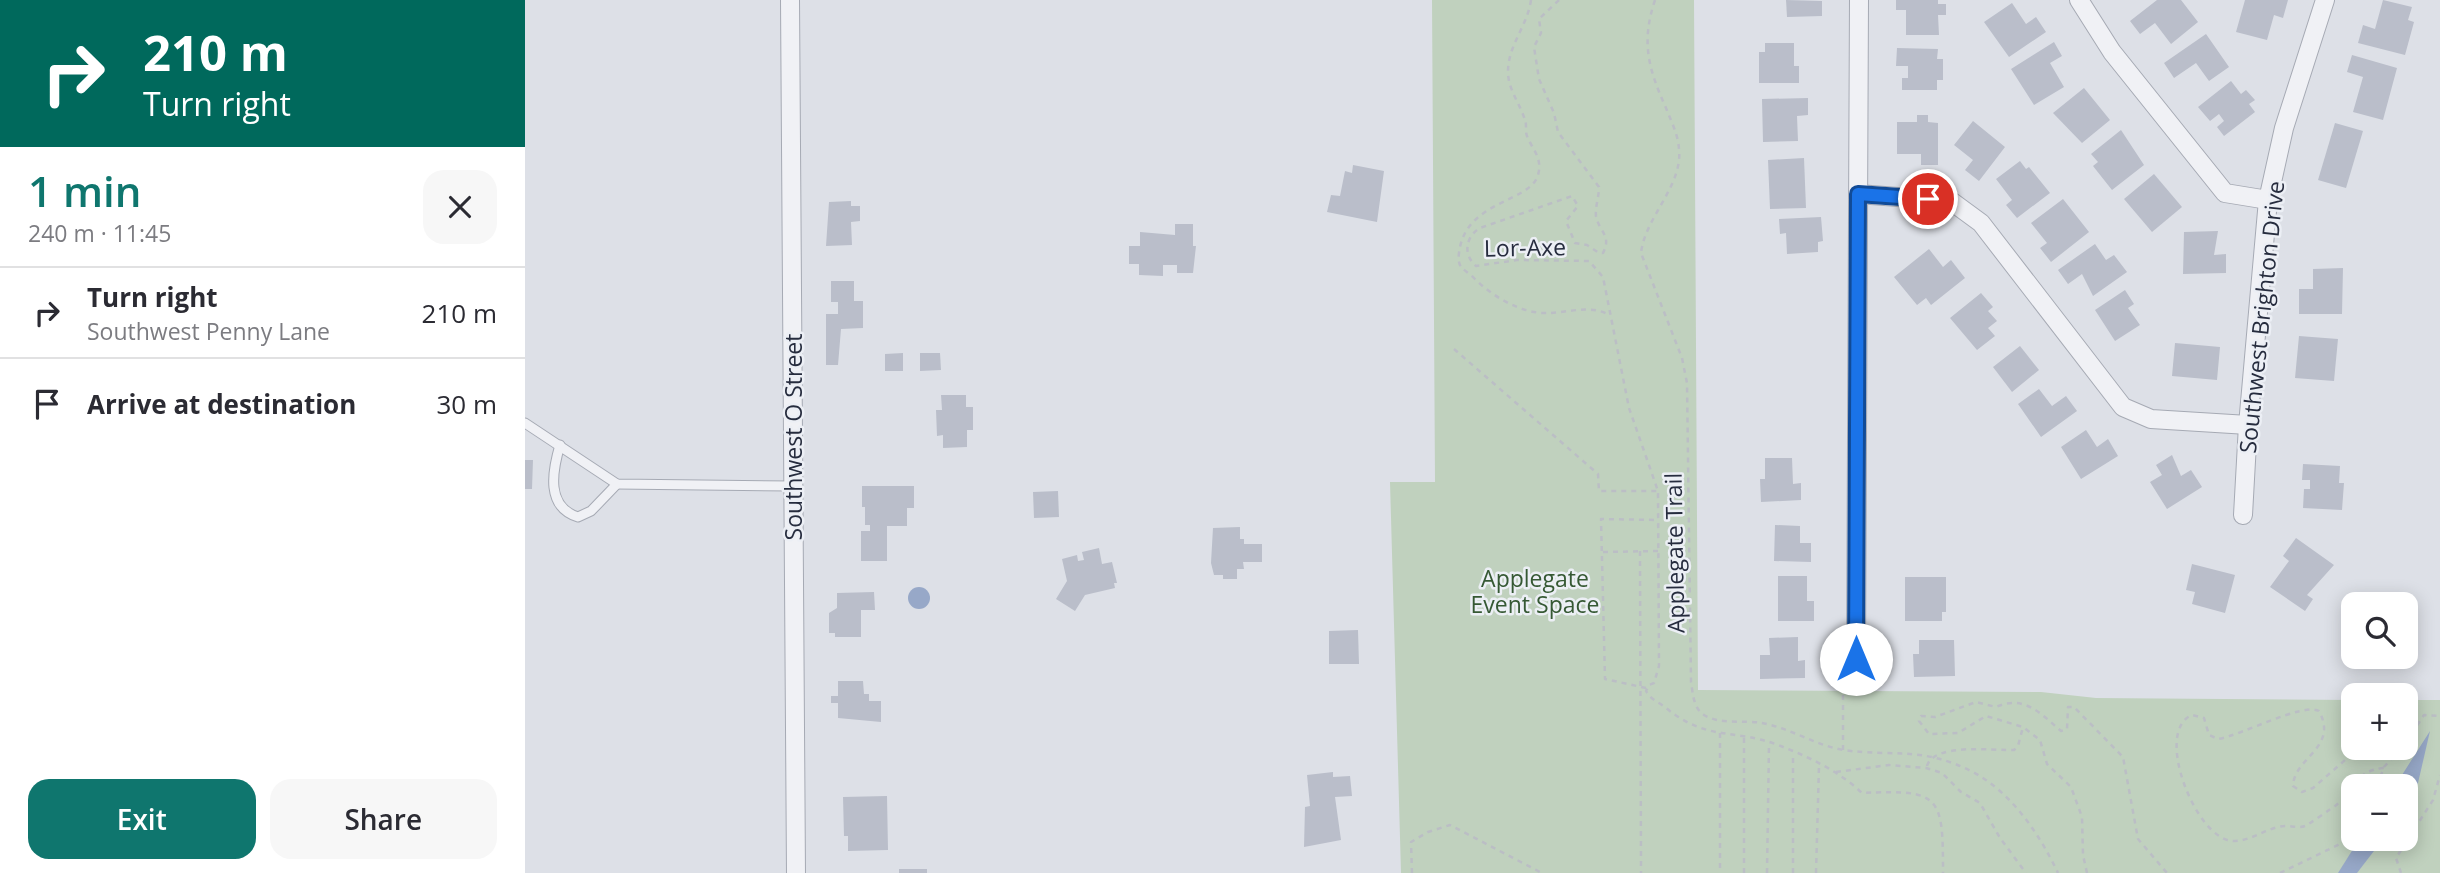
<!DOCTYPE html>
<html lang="en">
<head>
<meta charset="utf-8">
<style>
  body { margin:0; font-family:"Open Sans",sans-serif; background:#f7f7f7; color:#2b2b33; height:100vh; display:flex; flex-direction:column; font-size:26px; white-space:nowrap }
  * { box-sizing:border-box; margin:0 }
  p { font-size:23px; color:#7c7c81 }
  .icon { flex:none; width:38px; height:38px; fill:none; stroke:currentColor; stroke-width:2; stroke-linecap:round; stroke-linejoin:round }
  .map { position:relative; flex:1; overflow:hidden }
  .side { display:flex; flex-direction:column; background:#fff; width:525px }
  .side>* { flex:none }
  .top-card { background:#00695c; color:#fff; overflow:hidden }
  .tools { position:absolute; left:1816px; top:592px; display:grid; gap:14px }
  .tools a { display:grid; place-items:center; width:77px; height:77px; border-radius:14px; background:#fff; box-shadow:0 4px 18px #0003; font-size:35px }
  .pin { position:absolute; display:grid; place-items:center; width:60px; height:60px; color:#fff; margin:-30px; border:4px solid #fff; border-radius:50%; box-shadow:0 2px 7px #0007 }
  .me { position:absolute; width:77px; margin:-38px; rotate:0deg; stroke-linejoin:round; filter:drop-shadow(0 0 5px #0008) }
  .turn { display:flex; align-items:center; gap:24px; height:147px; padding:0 28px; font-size:32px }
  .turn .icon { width:91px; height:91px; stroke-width:2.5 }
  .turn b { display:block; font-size:49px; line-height:60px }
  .round { display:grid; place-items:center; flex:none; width:74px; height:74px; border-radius:21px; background:#f7f7f7 }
  .overview { display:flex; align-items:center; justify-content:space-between; height:119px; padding:0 28px }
  h1 { font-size:42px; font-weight:600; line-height:52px; color:#0f766e }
  .button { display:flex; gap:14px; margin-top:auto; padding:14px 28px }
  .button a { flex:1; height:80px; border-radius:21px; background:#0f766e; color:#fff; font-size:28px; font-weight:600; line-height:80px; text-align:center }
  .button a+a { background:#f7f7f7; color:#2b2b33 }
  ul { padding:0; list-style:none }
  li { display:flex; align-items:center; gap:21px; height:91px; padding:0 28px; border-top:2px solid #e1e1e2 }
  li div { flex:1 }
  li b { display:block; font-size:26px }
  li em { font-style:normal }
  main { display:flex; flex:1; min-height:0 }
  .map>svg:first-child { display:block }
  .green { fill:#c0d1be; fill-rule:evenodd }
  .water { fill:#97a8c8 }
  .building { fill:#babeca }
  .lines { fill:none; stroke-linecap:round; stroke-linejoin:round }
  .service-casing { stroke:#a6aab4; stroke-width:11 }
  .minor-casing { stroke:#a6aab4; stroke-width:20 }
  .path { stroke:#bbbec5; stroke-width:2.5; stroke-dasharray:5 5; stroke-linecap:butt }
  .service { stroke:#f0f1f5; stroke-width:9 }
  .minor { stroke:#f0f1f5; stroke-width:18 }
  .route-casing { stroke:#114b97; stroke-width:18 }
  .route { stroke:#1a73e8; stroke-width:12 }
  .labels { text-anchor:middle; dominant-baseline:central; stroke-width:5; stroke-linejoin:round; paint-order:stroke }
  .street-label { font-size:23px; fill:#262c3e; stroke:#eceff5 }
  .park-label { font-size:23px; fill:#365934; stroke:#eceff5 }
</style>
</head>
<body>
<main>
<section class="side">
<div class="top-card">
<div class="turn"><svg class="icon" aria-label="right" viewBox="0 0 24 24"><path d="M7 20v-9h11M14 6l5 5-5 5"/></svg><div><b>210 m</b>Turn right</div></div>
</div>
<div class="overview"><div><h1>1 min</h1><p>240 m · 11:45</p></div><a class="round"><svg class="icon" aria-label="close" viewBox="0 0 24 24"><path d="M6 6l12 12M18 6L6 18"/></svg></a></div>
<ul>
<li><svg class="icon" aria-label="right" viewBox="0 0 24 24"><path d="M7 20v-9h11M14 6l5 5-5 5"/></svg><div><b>Turn right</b><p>Southwest Penny Lane</p></div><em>210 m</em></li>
<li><svg class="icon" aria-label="arrive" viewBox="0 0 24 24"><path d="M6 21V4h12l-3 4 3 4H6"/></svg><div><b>Arrive at destination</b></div><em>30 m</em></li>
</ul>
<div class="button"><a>Exit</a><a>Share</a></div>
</section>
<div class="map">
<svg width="1915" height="873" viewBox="0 0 1915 873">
  <rect width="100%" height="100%" fill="#dde0e7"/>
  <path class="green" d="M 907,0 L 1169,0 L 1173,690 L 1516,692 L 1571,698 L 1829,700 L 1829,747 L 1881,747 L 1881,700 L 1915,700 L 1915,873 L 876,873 L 865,482 L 910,482 ZM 1829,786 L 1881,786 L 1881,838 L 1829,838 Z"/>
  <g class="water">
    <circle cx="394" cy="598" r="11"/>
    <polygon points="1905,731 1893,783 1881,804 1881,786 1870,786"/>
    <polygon points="1835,838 1859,838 1832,873 1813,873"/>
  </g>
  <g class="building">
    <polygon points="1261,0 1297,1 1297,16 1262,17"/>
    <polygon points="1371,0 1413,0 1413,4 1421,4 1421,15 1413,15 1414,35 1381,35 1381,10 1371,10"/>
    <polygon points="1632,0 1656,0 1673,22 1646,44 1630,23 1615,34 1605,21"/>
    <polygon points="1720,0 1763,0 1758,18 1749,15 1742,40 1711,32"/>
    <polygon points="1858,0 1887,7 1883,20 1889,22 1880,55 1833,43 1838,25 1850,29"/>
    <polygon points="1487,3 1501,24 1511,17 1521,32 1484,57 1459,22"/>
    <polygon points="1681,34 1704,67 1684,81 1671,63 1649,78 1639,63"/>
    <polygon points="1529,42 1537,56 1525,63 1539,87 1509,105 1486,69"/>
    <polygon points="1240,43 1269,43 1269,66 1274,66 1274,83 1234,83 1234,52 1240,52"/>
    <polygon points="1372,48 1413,49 1412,59 1418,59 1418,80 1412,80 1412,90 1377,90 1377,78 1383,78 1383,66 1371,66"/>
    <polygon points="1827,55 1872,68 1858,120 1828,112 1838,77 1822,72"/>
    <polygon points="1706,81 1716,94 1721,90 1730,100 1724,104 1730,112 1699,136 1692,127 1699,121 1694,114 1685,121 1673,107"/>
    <polygon points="1559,88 1585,120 1557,143 1528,113"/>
    <polygon points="1283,98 1283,115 1272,116 1273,141 1238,142 1237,99"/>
    <polygon points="1392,115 1403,115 1403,122 1413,123 1413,165 1396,165 1396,154 1372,154 1372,122 1392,122"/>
    <polygon points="1448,121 1480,147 1454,181 1440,170 1448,160 1429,145"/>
    <polygon points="1810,123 1838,131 1821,188 1793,180"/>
    <polygon points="1596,130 1619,165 1587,190 1568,166 1573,162 1566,154"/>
    <polygon points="1279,158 1281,208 1245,209 1243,160"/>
    <polygon points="1495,161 1501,169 1504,167 1525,193 1492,218 1481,205 1487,200 1471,179"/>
    <polygon points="828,165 859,171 852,222 802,212 806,195 815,196 820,171 827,173"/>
    <polygon points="1629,174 1657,207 1627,232 1599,199"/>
    <polygon points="1538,199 1564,232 1526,262 1515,248 1522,243 1506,223"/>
    <polygon points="326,201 326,206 335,206 335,221 326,222 327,245 301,246 304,202"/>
    <polygon points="1296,217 1298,241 1293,242 1293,252 1262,254 1261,233 1255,234 1254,219"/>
    <polygon points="650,224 668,224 668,246 671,246 668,273 652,273 652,265 638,265 638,276 614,275 614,264 604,264 604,246 615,246 615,232 650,235"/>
    <polygon points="1693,231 1689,255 1701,254 1701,273 1658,274 1659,232"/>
    <polygon points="1570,244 1581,260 1589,255 1602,272 1568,296 1557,274 1543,284 1533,270"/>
    <polygon points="1404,249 1418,267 1426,260 1440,278 1406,305 1401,298 1392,305 1369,277"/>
    <polygon points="1818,268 1817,314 1774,314 1774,289 1788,289 1788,269"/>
    <polygon points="306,281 329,281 329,301 338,301 338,328 316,329 313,365 301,365 301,314 313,314 313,302 306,302"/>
    <polygon points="1600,290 1609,304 1603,308 1615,325 1590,341 1570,310"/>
    <polygon points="1456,293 1468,307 1463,311 1472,321 1463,328 1470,336 1452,350 1425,318"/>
    <polygon points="1774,336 1813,339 1809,381 1770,378"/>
    <polygon points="1650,343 1695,347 1692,380 1647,376"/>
    <polygon points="1495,346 1514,370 1487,392 1468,367"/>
    <polygon points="378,353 378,371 360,371 360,354"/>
    <polygon points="395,353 415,353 416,370 395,371"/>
    <polygon points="1514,389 1527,406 1541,396 1552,411 1516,437 1493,404"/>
    <polygon points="416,395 441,395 441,407 448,407 448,430 442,430 442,447 418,448 418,435 412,436 411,410 417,410"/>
    <polygon points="1561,430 1572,447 1583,439 1593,456 1556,479 1536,447"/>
    <polygon points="1647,455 1656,476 1666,470 1677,487 1642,509 1625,482 1637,475 1631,465"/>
    <polygon points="1240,458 1267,458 1268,484 1276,483 1276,500 1236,502 1235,479 1240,479"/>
    <polygon points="0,460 8,460 7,489 0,489"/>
    <polygon points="1778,464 1815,466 1814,483 1819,483 1817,510 1778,508 1779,489 1785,489 1785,480 1777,480"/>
    <polygon points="337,486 389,486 389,508 382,508 382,526 362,526 362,561 336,561 336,531 345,531 345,525 340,525 340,507 337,507"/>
    <polygon points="533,491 534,517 509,518 508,492"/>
    <polygon points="1250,525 1275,526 1275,543 1286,543 1286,562 1249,561"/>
    <polygon points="715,527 715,539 719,539 719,544 737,544 737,562 718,562 719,569 712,569 712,579 698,579 698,575 689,575 686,563 688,528"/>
    <polygon points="1771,538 1809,565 1782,595 1788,599 1780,611 1745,587 1764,561 1758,556"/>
    <polygon points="574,548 577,564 587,562 592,583 589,583 590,588 560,595 550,611 531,599 542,581 537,559 552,555 553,561 559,560 557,552"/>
    <polygon points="1667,564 1710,575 1700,613 1667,604 1670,592 1661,590"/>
    <polygon points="1253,576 1282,576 1282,601 1289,601 1289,621 1253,621"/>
    <polygon points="1380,577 1421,577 1421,612 1417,612 1417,621 1380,621"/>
    <polygon points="349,592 350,610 336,610 336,637 310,637 310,633 304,633 304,613 312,608 312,593"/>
    <polygon points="833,630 834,664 804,664 804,631"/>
    <polygon points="1273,637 1273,661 1280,660 1280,678 1235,679 1235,655 1245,655 1244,638"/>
    <polygon points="1394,640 1429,640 1430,676 1389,677 1388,654 1394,654"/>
    <polygon points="313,681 338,681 339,694 344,694 344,701 356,701 356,722 313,718 313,703 306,703 306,696 313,696"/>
    <polygon points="808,772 808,777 825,776 827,796 810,797 816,840 779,847 780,807 785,806 782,775"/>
    <polygon points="362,796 363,850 323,851 323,836 319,836 318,797"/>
    <rect x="374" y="869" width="28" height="4"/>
  </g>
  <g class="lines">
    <defs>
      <g id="service">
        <polyline points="0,423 92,484 268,486"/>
        <path d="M 35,445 C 27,472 21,507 53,517 L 66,511 L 92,484"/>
      </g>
      <g id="minor">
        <polyline points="265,0 271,873"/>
        <polyline points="1554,0 1587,52 1700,193 1743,200"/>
        <polyline points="1333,194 1426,201 1456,223 1598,407 1626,419 1723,425"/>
        <polyline points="1718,515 1723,425 1743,200 1759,128 1800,0"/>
        <polyline points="1331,659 1334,0"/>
      </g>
    </defs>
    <use href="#service" class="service-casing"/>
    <use href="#minor" class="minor-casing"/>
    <g class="path">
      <path d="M 1006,0 C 1002,29 978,50 984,81 C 987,94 996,107 1000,120 C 1002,125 1000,131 1002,136 C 1007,149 1018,158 1013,175 C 1005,203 940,200 934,253 C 932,268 938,268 948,277 C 965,295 996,314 1022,313 C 1042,313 1066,304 1084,315"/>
      <path d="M 1034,0 L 1014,19 L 1016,33 L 1009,47 L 1014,79 L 1029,113 L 1033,132 L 1074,187 C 1074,197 1070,207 1071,216 C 1074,232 1087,235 1078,253 L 1074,253 L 1062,245 L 1050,243 L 1041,221 L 1053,206 L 1047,196 L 955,228 C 940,237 938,255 951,266 L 992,260 L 1064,261 L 1078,277 L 1104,408 L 1133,491 L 1134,666 L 1129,683 L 1124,685 L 1121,691 C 1126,700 1134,702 1141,708 C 1183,742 1208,728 1253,745 C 1282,756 1314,771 1337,793 C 1416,789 1418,796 1418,873"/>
      <path d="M 1130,0 C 1116,42 1123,68 1141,108 C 1146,121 1153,134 1154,149 C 1158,186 1120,217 1116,253 L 1157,358 L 1162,383 L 1166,682 C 1168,693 1168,708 1179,715 C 1195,725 1220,720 1237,723 C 1265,728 1290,745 1318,750 C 1369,757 1397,746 1448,772 C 1487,793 1515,835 1533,873"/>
      <polyline points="929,349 1073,474 1074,491 1133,491"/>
      <polyline points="1115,551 1116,873"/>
      <polyline points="1078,552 1133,551"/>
      <polyline points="1121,688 1080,679 1076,519 1133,520"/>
      <polyline points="1195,733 1195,873"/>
      <polyline points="1881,742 1899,715 1915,716"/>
      <path d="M 1835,747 L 1788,788 L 1777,792 L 1768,786 C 1769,757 1814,748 1794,711 C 1778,702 1715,736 1693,739 L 1684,735 L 1679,718 L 1667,715 C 1628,731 1671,840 1708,841 C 1725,841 1737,831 1753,827 C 1762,824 1772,829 1780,826 C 1783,825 1807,808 1810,806 C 1829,791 1830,770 1859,768"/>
      <polyline points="1318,750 1318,693 1325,675"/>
      <path d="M 1402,766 C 1409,742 1470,751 1489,750 L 1493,746 L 1498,727"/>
      <polyline points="1311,772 1364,765 1401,768 1417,773 1436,792 1455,803 1475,838 1501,873"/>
      <polyline points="1852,786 1859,767 1877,747"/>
      <polyline points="887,873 886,842 903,832 925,825 1017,873"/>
      <polyline points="1219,873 1219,738"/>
      <polyline points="1242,873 1244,743"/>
      <polyline points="1268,873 1268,754"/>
      <polyline points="1291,873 1294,765"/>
      <path d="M 1562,873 L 1558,855 L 1557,817 L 1546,787 L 1522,764 L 1515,740 L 1498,727 L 1461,716 L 1433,733 L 1404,734 L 1394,721 L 1396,716 L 1410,717 L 1451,702 L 1471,707 C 1500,694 1517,715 1536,731 L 1542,729 L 1543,707 L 1549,707 L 1598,757 L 1613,839 L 1642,873"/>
      <polyline points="1755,873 1815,844 1829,829"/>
      <polyline points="1876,873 1871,858 1908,800 1915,775"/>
    </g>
    <use href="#service" class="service"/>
    <use href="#minor" class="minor"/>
  </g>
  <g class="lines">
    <defs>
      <polyline id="route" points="1331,659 1333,194 1403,199"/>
    </defs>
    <use href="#route" class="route-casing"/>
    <use href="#route" class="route"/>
  </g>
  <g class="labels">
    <g class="street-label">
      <text transform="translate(1000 247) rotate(-1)">Lor-Axe</text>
      <text transform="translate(1736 317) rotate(-84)">Southwest Brighton Drive</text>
      <text transform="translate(268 437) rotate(-90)">Southwest O Street</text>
      <text transform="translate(1149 553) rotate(-91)">Applegate Trail</text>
    </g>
    <g class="park-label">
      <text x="1010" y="578">Applegate<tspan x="1010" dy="26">Event Space</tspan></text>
    </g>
  </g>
</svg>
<div class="tools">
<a><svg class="icon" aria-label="search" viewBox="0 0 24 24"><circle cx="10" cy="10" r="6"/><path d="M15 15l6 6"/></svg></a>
<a>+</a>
<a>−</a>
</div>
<div class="pin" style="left:1403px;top:199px;background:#d93025"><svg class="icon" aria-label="arrive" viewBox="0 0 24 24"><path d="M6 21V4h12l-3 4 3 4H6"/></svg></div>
<svg class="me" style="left:1331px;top:659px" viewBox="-20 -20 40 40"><circle r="19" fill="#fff"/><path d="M0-13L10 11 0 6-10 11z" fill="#1a73e8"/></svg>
</div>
</main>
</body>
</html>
